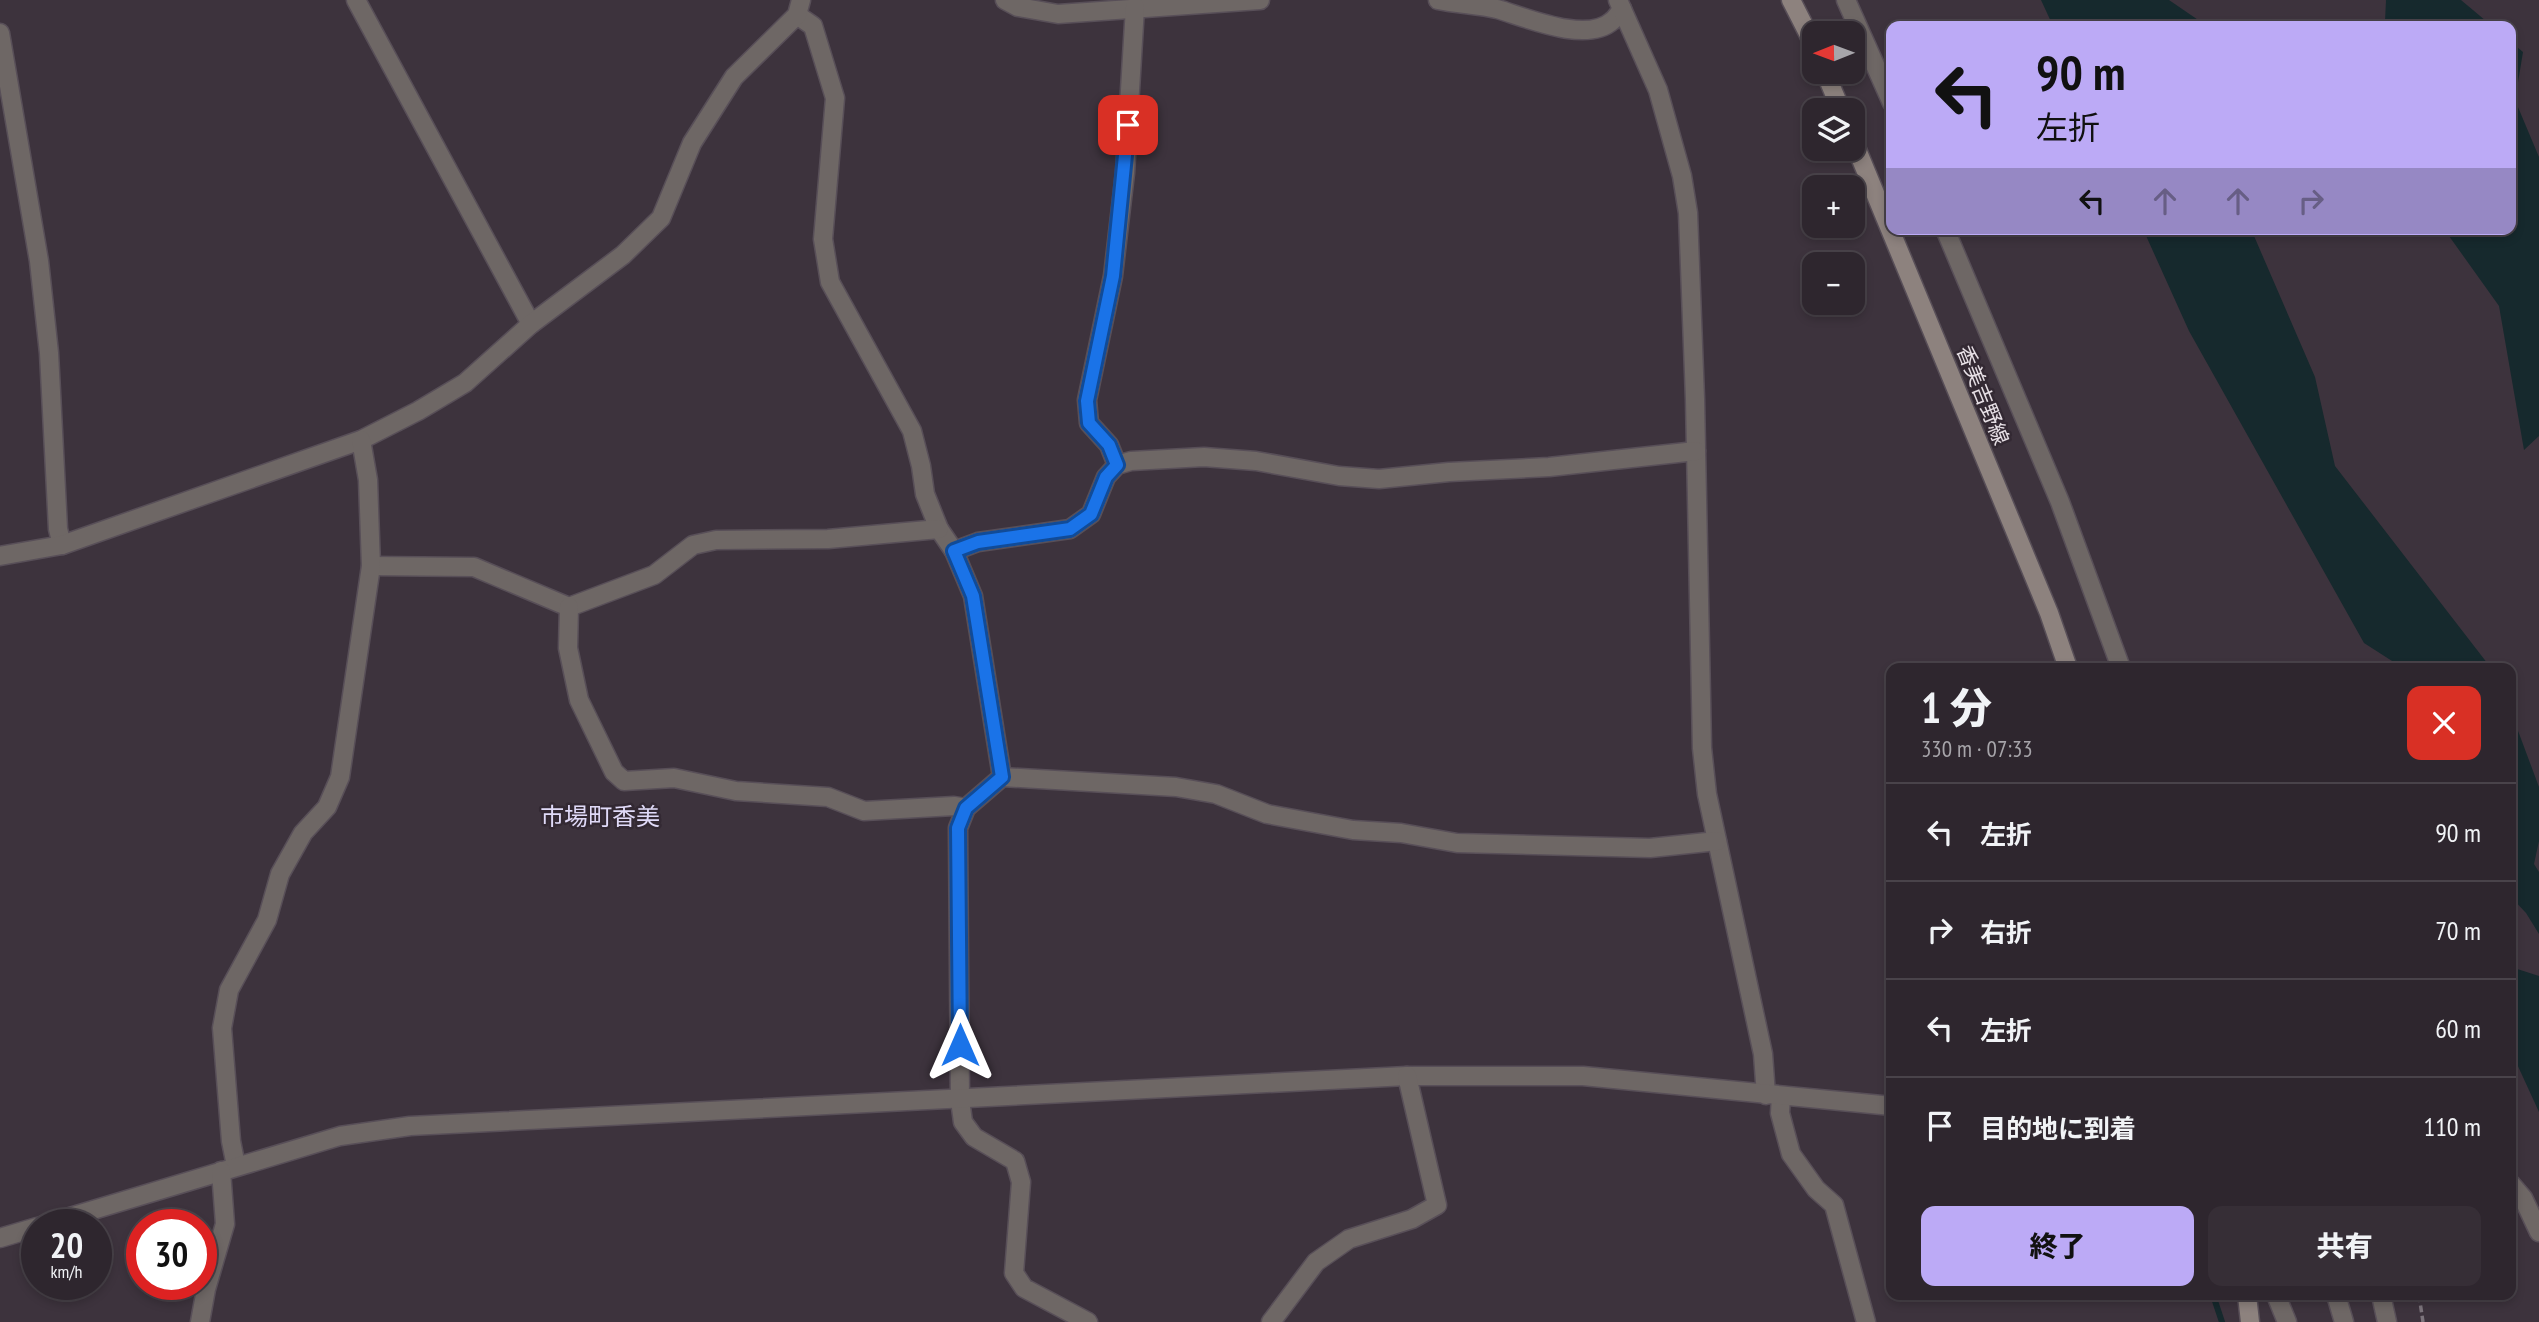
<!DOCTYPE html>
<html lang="ja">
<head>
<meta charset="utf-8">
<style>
  body { margin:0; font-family:"PT Sans Narrow","Noto Sans JP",sans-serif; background:#362e36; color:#f1f3f6; height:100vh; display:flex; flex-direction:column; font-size:26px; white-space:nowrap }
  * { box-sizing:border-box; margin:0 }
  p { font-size:23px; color:#a7a5aa }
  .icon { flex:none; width:38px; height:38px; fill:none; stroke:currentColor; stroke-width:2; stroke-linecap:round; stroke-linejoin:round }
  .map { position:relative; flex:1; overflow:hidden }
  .drawer { position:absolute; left:1886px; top:663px; width:630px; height:637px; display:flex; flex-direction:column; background:#2e262e; border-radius:14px; box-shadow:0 4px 10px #0003,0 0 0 2px #49434a }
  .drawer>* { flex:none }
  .top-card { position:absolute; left:1886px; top:21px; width:630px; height:214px; border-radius:14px; box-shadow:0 4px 10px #0003,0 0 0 2px #49434a; background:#bcaaf6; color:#111; overflow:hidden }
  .needle { width:46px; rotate:269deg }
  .fabs { position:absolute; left:1802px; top:21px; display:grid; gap:14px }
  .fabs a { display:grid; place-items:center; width:63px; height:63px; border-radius:14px; background:#2e262e; box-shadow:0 4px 10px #0003,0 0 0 2px #49434a; font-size:35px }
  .speed { position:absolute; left:21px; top:1209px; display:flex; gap:14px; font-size:35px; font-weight:700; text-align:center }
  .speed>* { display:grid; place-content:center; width:91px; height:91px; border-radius:50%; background:#2e262e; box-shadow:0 4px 10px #0003,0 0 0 2px #49434a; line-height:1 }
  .speed small { font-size:18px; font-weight:400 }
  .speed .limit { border:10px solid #d22; background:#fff; color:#111 }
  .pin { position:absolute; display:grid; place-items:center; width:60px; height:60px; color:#fff; margin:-30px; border-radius:14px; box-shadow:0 4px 10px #0006 }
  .me { position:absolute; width:77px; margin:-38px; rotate:0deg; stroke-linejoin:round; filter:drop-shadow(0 0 5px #0008) }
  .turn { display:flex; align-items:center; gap:24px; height:147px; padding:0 35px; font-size:32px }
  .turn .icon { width:91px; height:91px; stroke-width:2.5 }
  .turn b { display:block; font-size:49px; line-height:60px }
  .lanes { display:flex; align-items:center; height:66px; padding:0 35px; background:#0003; justify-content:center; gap:35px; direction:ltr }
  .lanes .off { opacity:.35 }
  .round { display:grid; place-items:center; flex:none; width:74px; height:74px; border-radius:14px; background:#362e36 }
  .overview { display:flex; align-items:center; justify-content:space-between; height:119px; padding:0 35px }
  h1 { font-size:42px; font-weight:800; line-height:52px }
  .action { display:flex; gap:14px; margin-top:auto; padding:14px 35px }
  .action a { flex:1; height:80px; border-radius:14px; background:#bcaaf6; color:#111; font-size:28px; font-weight:800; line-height:80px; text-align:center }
  .action a+a { background:#362e36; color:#f1f3f6 }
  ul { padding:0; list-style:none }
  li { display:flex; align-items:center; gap:21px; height:98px; padding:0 35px; border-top:2px solid #49434a }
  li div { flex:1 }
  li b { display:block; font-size:26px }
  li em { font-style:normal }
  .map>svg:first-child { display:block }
  .water { fill:#16292d }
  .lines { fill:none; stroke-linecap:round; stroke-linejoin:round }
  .stream { stroke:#16292d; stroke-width:6 }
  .minor-casing { stroke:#584f58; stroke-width:21 }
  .secondary-casing { stroke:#584f58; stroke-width:21 }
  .path { stroke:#7c747c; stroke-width:3.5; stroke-dasharray:7 3.5; stroke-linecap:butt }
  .minor { stroke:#6e6765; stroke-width:18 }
  .secondary { stroke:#8d827e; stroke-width:18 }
  .route-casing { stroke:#114b97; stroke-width:18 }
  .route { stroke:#1a73e8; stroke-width:12 }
  .labels { text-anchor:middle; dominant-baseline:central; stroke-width:5; stroke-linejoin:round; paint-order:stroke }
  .street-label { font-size:21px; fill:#e7e0e6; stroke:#332933 }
  .quarter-label { font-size:24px; fill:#e0daf8; stroke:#332933 }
</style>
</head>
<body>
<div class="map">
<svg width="2539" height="1322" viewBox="0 0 2539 1322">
  <rect width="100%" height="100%" fill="#3d333d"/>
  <g class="water">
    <polygon points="2041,0 2169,0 2207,26 2053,26"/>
    <polygon points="2386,0 2461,0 2492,26 2396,26 2385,22"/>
    <polygon points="2511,42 2523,52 2515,100 2539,157 2539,436 2524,450 2499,306 2444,229 2511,229"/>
    <polygon points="2143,229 2251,229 2315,377 2335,466 2491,668 2403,668 2364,643 2189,331"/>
    <polygon points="2511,712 2539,787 2539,841 2534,864 2539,872 2539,934 2526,913 2511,897"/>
    <polygon points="2511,967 2539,976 2539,1112 2511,1051"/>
  </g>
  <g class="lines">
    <polyline class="stream" points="2213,1295 2222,1322"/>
    <defs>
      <g id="minor">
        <polyline points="356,0 531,324"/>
        <polyline points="1005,0 1018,7 1058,14 1260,0"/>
        <path d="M 1438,0 C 1457,4 1479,5 1497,9 C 1525,17 1586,44 1612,21 C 1616,18 1619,13 1622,9"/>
        <polyline points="1618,0 1658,90 1682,176 1688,213 1695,399 1702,748 1707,794 1763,1054 1766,1095"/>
        <polyline points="1846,0 1892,103"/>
        <polyline points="797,15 813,26 835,98 823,239 830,282 912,431 921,466 925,494 939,529 954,551 973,596 1002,777 966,808 958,828 960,1100 963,1122 974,1137 1015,1161 1021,1182 1014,1273 1024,1288 1088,1322"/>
        <polyline points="0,33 39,261 49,353 58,529 62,545"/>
        <polyline points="1945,229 2060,502 2121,668"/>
        <polyline points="1117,465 1109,445 1089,423 1087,400 1113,276 1125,173 1135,7"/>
        <polyline points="954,551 978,542 1070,529 1091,514 1106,477 1117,465 1131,461 1204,457 1256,461 1339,476 1379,479 1449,472 1549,467 1696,451"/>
        <polyline points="0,556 62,545 361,440 418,411 465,383 531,324 623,255 661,218 692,143 734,77 797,15 801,0"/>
        <polyline points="371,566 474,567 569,607 654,575 693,545 716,540 828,539 939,529"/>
        <polyline points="569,607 568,648 579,700 614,772 624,781 674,778 736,791 828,797 864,811 954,806 966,808"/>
        <polyline points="1002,777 1176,787 1216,794 1267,814 1353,830 1401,833 1457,843 1650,848 1717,841"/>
        <polyline points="1781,1096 1780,1113 1791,1154 1816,1189 1834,1205 1866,1322"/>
        <polyline points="236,1166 231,1141 222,1028 229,990 267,920 280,874 303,833 327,807 340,777 371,566 368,480 361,440"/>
        <polyline points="2511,1184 2523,1198 2539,1232"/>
        <polyline points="43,1225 340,1136 410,1126 1407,1076 1583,1076 1892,1106"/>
        <polyline points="0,1238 37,1227"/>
        <polyline points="2276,1295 2287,1322"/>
        <polyline points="2336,1295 2344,1322"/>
        <polyline points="2381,1295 2387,1322"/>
        <polyline points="200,1322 206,1289 225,1224 221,1171"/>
        <polyline points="1271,1322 1316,1262 1349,1239 1412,1219 1437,1205 1407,1076"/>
      </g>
      <g id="secondary">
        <polyline points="1791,0 1815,47"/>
        <polyline points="1825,72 1841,110"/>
        <polyline points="1853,140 2049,613 2068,668"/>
        <polyline points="2247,1295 2250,1322"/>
      </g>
    </defs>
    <use href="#minor" class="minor-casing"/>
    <use href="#secondary" class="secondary-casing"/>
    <polyline class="path" points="2419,1295 2423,1322"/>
    <use href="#minor" class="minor"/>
    <use href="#secondary" class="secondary"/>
  </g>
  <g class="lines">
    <defs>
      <polyline id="route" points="960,1045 958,828 966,808 1002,777 973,596 954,551 978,542 1070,529 1091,514 1106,477 1117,465 1109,445 1089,423 1087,401 1113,276 1128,125"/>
    </defs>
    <use href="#route" class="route-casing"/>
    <use href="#route" class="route"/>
  </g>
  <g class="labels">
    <g class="street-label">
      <text transform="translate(1983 395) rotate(68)">香美吉野線</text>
    </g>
    <g class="quarter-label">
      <text x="600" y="816">市場町香美</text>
    </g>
  </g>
</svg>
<div class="fabs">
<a><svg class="needle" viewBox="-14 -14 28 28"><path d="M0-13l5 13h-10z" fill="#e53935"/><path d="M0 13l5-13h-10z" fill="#a7a5aa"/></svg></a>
<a><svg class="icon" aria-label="layers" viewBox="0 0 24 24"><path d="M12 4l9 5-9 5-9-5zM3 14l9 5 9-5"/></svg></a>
<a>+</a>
<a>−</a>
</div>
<div class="speed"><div>20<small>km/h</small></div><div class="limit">30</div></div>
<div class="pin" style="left:1128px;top:125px;background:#d93025"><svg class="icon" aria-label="arrive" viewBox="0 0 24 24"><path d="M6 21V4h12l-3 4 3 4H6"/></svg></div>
<svg class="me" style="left:960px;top:1045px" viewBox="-20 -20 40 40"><path d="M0-17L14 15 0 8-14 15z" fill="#1a73e8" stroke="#fff" stroke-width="4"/></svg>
<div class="top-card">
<div class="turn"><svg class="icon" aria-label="left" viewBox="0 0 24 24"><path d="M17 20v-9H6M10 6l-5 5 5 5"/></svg><div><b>90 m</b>左折</div></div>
<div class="lanes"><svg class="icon" aria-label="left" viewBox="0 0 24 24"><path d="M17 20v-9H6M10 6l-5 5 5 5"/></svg><svg class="icon off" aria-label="ahead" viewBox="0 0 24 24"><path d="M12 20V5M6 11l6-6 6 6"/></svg><svg class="icon off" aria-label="ahead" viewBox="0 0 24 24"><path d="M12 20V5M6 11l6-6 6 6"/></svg><svg class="icon off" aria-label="right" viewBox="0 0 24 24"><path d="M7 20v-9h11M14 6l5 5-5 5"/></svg></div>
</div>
<section class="drawer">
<div class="overview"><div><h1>1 分</h1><p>330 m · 07:33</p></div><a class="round" style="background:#d93025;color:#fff"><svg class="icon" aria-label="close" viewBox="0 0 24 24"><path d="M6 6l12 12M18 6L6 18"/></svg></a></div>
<ul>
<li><svg class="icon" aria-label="left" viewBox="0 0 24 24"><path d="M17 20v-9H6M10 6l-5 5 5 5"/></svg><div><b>左折</b></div><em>90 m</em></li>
<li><svg class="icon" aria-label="right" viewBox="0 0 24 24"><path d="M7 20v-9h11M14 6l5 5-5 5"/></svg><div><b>右折</b></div><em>70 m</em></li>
<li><svg class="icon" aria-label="left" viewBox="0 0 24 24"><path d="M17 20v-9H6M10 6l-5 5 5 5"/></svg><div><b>左折</b></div><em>60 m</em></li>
<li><svg class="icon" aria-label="arrive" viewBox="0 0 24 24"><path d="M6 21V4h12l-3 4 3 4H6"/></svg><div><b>目的地に到着</b></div><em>110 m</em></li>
</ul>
<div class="action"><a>終了</a><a>共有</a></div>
</section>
</div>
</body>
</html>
